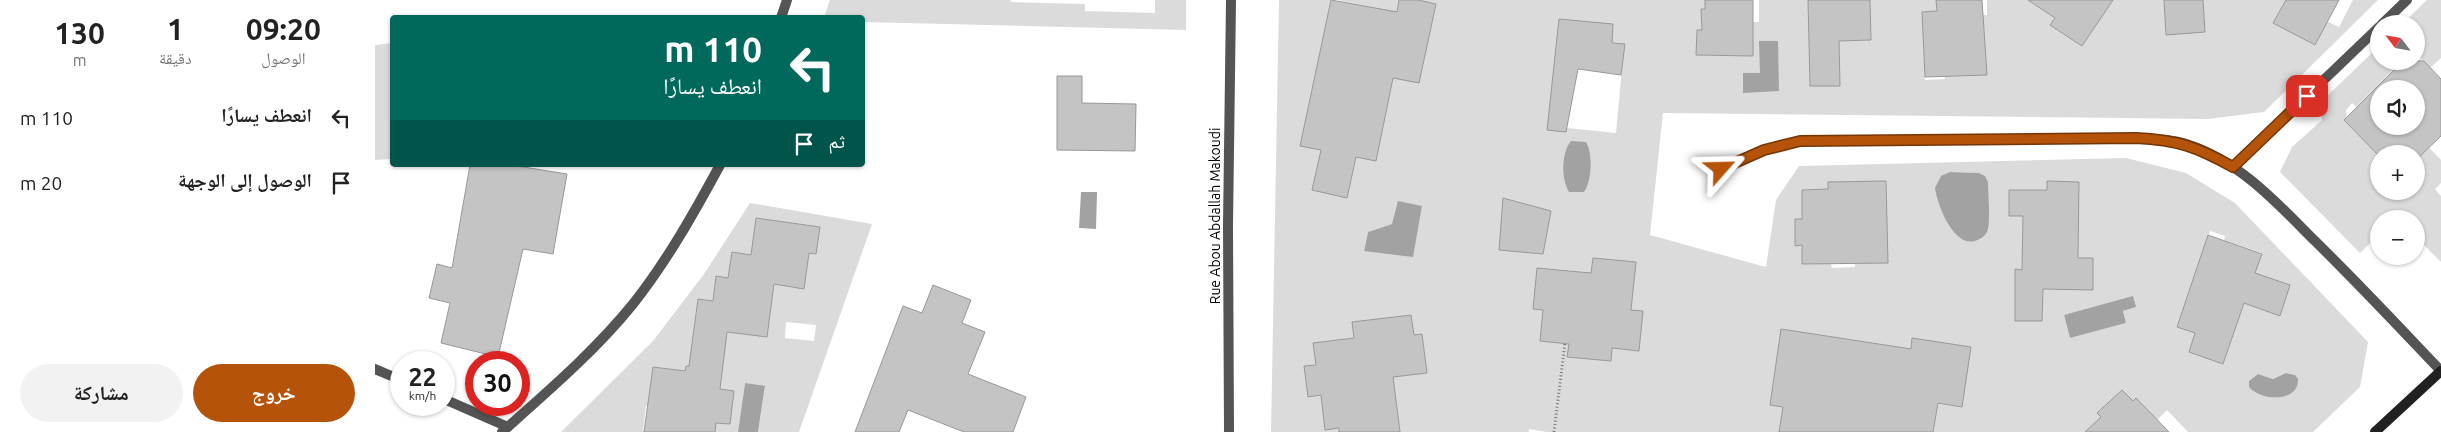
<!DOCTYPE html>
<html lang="ar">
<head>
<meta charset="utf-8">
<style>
  body { margin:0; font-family:Ubuntu,"Noto Naskh Arabic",sans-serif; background:#f2f2f2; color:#222; direction:rtl; height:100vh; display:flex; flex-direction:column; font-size:19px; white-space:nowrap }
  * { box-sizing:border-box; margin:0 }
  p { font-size:16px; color:#767676 }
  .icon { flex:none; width:28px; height:28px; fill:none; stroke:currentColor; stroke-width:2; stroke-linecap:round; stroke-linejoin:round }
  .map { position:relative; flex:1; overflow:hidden; direction:ltr }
  .panel { display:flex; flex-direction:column; background:#fff; width:375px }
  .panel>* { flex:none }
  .guide { position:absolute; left:15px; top:15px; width:475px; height:152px; border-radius:5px; box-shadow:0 1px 4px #0004; direction:rtl; background:#00695c; color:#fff; overflow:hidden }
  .needle { width:32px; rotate:301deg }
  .fabs { position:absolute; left:1995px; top:15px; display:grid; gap:10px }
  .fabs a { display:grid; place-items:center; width:55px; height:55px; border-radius:50%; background:#fff; box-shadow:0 1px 4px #0004; font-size:25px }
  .speed { position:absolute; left:15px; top:351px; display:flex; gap:10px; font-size:25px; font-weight:700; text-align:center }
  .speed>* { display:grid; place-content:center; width:65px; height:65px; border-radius:50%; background:#fff; box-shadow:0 1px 4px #0004; line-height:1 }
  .speed small { font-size:12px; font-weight:400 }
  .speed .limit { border:8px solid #d22; background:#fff; color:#111 }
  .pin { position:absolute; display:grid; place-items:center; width:42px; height:42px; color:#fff; margin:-21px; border-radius:10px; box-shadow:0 2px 8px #0006 }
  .me { position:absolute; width:55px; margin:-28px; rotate:65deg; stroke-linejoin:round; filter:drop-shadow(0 0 4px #0008) }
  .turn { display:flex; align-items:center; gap:18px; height:105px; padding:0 20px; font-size:22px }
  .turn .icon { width:65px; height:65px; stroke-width:2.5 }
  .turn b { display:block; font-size:35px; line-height:42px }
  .then { display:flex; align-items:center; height:48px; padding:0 20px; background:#0003; gap:10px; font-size:19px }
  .eta { display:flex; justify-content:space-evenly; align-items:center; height:85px; text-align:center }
  .eta b { font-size:30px; font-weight:700; line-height:35px }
  .button { display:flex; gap:10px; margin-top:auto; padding:10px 20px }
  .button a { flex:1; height:58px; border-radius:30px; background:#b45309; color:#fff; font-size:20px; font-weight:700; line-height:58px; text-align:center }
  .button a+a { background:#f2f2f2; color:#222 }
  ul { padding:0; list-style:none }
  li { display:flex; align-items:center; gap:15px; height:65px; padding:0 20px }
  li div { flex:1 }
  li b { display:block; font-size:19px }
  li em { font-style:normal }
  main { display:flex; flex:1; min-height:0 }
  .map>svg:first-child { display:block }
  .green { fill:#dbdbdb; fill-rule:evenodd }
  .water { fill:#a2a2a2 }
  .building { fill:#c4c4c4; stroke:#989898; fill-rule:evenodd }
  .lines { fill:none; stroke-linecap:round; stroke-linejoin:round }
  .path { stroke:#767676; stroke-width:3; stroke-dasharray:1 2.5; stroke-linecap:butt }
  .street { stroke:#545454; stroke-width:10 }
  .secondary { stroke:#212121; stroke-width:10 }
  .route-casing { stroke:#753606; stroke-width:12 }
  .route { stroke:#b45309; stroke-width:9 }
  .labels { text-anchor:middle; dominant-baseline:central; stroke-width:5; stroke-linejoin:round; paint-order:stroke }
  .street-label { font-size:14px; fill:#000; stroke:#fff }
</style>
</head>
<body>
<main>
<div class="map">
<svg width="2066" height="432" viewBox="0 0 2066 432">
  <rect width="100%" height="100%" fill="#fff"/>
  <g class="green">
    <polygon points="455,0 635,0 636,2 710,4 710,11 780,13 780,0 811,0 811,30 488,22 488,18 449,17"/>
    <path d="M 904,0 L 956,0 L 925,146 L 946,150 L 937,190 L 972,198 L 981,157 L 1001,161 L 1013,102 L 977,94 L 1061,4 L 1043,0 L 1330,0 L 1330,9 L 1326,10 L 1327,30 L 1322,30 L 1321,55 L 1377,56 L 1378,22 L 1384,22 L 1384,0 L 1433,0 L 1435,86 L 1465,85 L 1464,41 L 1496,40 L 1495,0 L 1561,0 L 1562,11 L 1547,12 L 1550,80 L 1570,79 L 1569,66 L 1596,15 L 1612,15 L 1612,0 L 1668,0 L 1663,7 L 1680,18 L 1676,25 L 1707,46 L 1738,0 L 1911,0 L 1899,23 L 1939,45 L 1952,21 L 1964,27 L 1978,0 L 2003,0 L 1889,112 L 1833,119 L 1288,113 L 1275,235 L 1391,267 L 1401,200 L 1424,166 L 1751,158 L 1811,173 L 1860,203 L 1993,342 L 1985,387 L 1938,432 L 1813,432 L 1792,410 L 1782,420 L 1761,398 L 1758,401 L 1747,390 L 1722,413 L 1733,424 L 1710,432 L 1558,432 L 1536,399 L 1586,407 L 1537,339 L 1536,349 L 1407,329 L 1395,405 L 1417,408 L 1404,432 L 1172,432 L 1154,429 L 1154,432 L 1025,432 L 1018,377 L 1052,372 L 1047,334 L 1039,335 L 1036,315 L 978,322 L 981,350 L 941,365 L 930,366 L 933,397 L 946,395 L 950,429 L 964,428 L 964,432 L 896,432 ZM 1184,19 L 1238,24 L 1237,43 L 1249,45 L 1241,133 L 1173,126 ZM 1368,73 L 1385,73 L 1369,93 ZM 1575,172 L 1604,173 L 1574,226 L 1562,198 ZM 1672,181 L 1703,182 L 1703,258 L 1718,258 L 1718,289 L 1668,289 L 1667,321 L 1640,304 L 1640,270 L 1647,270 L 1648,216 L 1634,216 L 1634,190 L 1672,190 ZM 1453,189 L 1480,263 L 1480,267 L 1457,268 L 1456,264 L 1427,245 L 1420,246 L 1420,220 L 1427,219 L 1427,190 ZM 1128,198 L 1176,211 L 1168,254 L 1124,250 ZM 1017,224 L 989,251 L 993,232 ZM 1835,231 L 1850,236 L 1849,240 L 1887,253 L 1880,273 L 1905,316 L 1869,303 L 1848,364 L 1814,352 L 1820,333 L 1802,327 ZM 1218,258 L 1261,262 L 1256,310 L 1263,351 L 1237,348 L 1236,361 L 1192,356 L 1194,344 L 1165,341 L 1168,310 L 1163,281 L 1165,268 L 1211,272 L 1210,278 L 1215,279 ZM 1761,307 L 1748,311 L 1751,323 L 1695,338 L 1689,315 ZM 1911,373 L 1920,375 L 1899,397 L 1880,392 L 1874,387 L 1874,381 L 1883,374 L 1898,379 Z"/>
    <polygon points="962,0 1024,0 1019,24 987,17 990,6"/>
    <polygon points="2052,0 2066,0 2066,58 2055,68 2041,53 2041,24 2027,24"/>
    <polygon points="17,43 17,159 0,160 0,45"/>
    <polygon points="2004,46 2004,61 2027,61 1981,107 1977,103 1971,110 1972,123 2004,156 2004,191 2041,191 2041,160 2046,155 2030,138 2042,135 2066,160 2066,183 2060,189 2066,196 2066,262 2041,237 2041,219 2004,219 2004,235 1985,253 1905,172 1917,147 1947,120 1945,103"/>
    <path d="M 375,203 L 497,224 L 424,432 L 383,432 L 390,387 L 370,383 L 363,432 L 340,432 L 341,423 L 355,424 L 359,391 L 345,389 L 347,371 L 311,366 L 309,377 L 301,370 L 278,367 L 275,388 L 278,407 L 271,406 L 268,431 L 270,432 L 186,432 L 278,341 L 329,274 ZM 382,218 L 445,227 L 441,254 L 434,253 L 429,289 L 399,284 L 391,337 L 319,327 L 323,299 L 338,301 L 341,277 L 353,278 L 357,252 L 376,255 ZM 411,322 L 441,325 L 439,341 L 410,338 Z"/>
  </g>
  <g class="water">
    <polygon points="1384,41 1403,41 1404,91 1368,93 1368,73 1385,73"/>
    <path d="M 1196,141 L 1211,142 C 1218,154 1217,180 1209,192 L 1194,192 C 1186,179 1186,153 1196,141 Z"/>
    <path d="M 1575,172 L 1604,173 L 1610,176 L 1613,182 C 1613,193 1616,224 1612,232 C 1609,237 1605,239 1600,241 C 1578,247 1562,204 1560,188 L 1566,176 Z"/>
    <polygon points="706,192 722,192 721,229 704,228"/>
    <polygon points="1023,201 1047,206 1038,257 989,251 993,232 1017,224"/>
    <polygon points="1758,296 1761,307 1748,311 1751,323 1695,338 1689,315"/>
    <path d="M 1911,373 L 1920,375 L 1923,379 C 1924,403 1885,401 1874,387 L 1874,381 L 1883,374 L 1898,379 Z"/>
    <polygon points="370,383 390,386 383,432 363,432"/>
  </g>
  <g class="building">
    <polygon points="956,0 1022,12 1024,0 1043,0 1061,4 1044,83 1018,78 1001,161 981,157 972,198 937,190 946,150 925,146"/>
    <polygon points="1330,0 1378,0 1378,56 1321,55 1322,30 1327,30 1326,9 1330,9"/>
    <polygon points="1433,0 1495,0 1496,40 1464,41 1465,86 1435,86"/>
    <polygon points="1561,0 1607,0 1612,75 1550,77 1547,12 1562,11"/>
    <polygon points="1653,0 1738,0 1707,46 1675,25 1680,18"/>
    <polygon points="1789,0 1828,0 1830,32 1791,35"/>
    <polygon points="1911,0 1964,0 1940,45 1898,23"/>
    <polygon points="1184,19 1238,24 1237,43 1250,44 1246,75 1203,69 1191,132 1172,130"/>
    <path d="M 2028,61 L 2049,61 L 2066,79 L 2066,136 L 2041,160 L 2041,154 L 2004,154 L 2004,156 L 1969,120 ZM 2004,89 L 2041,89 L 2041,126 L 2004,126 Z"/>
    <polygon points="682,76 707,76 707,103 761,104 760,151 682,150"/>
    <polygon points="95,165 136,165 192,174 178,254 148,249 123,357 66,343 75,303 54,298 62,264 77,268"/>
    <polygon points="1511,181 1513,263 1427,264 1427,245 1420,246 1420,219 1427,219 1427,190 1453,189 1453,182"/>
    <polygon points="1672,181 1704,182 1703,258 1718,258 1718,290 1668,289 1667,321 1640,321 1640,269 1647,270 1648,216 1634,216 1634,190 1672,190"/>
    <polygon points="1128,198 1176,211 1168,254 1124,250"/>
    <polygon points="381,218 445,227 441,254 434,253 429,289 399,284 392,337 352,332 345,389 359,391 355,424 341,423 340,432 269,432 278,367 310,371 311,366 314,366 323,299 338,301 341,276 353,278 357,252 376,255"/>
    <polygon points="1833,235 1887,254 1880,273 1915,285 1905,316 1869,303 1848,364 1814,352 1820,333 1802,327"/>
    <polygon points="1218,258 1261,262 1256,310 1268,311 1264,351 1237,348 1236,361 1192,357 1194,344 1165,341 1168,310 1158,309 1162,268 1216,273"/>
    <polygon points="558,285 596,300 587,323 610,332 593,374 651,397 638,432 589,432 533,410 524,432 480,432 528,306 547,313"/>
    <polygon points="1036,315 1039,335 1047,334 1052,373 1018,377 1025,432 964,432 964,428 950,430 946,395 933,397 929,366 941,365 938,343 979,338 977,322"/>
    <polygon points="1406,329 1536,349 1537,338 1596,347 1587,407 1563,403 1558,432 1404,432 1408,407 1395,405"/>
    <polygon points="1747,390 1758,401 1761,398 1794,432 1710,432 1726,417 1722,413"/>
  </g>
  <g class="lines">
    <polyline class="path" points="1179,432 1190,343"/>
    <g class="street">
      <polyline points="406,18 412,0"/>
      <polyline points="2007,24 2032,0"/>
      <polyline points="1858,167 2004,27"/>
      <path d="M 1347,169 L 1389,150 L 1425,141 L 1761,138 C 1779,139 1797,139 1814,145 C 1864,161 1903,204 1939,240 C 1983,283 2024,327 2066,371"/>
      <polyline points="0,369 26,380"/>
      <polyline points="69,399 133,427"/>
      <path d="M 127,432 C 172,392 220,351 258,304 C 292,261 319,213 345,165"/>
      <polyline points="854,432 853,225 856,0"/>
    </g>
    <polyline class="secondary" points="2000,432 2066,371"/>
  </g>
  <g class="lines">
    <defs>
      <path id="route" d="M 1346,169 L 1389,150 L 1425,141 L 1761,138 C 1803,140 1822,147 1858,167 L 1932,96"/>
    </defs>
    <use href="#route" class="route-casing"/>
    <use href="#route" class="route"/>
  </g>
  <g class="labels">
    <g class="street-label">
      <text transform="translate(840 216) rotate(-90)">Rue Abou Abdallah Makoudi</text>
    </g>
  </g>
</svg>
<div class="fabs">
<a><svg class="needle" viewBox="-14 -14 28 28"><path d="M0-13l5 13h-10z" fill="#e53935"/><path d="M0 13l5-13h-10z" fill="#767676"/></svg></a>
<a><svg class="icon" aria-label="sound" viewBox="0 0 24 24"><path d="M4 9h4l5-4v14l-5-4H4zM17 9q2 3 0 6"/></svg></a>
<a>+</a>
<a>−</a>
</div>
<div class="speed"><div>22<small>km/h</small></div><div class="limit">30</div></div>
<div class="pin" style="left:1932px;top:96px;background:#d93025"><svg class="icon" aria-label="arrive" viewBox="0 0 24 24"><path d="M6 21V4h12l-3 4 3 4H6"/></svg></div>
<svg class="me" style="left:1346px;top:169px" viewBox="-20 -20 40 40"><path d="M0-17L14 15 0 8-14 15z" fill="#b45309" stroke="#fff" stroke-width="4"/></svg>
<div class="guide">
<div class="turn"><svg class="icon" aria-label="left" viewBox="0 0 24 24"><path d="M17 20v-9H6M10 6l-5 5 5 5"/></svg><div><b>110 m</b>انعطف يسارًا</div></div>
<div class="then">ثم<svg class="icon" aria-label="arrive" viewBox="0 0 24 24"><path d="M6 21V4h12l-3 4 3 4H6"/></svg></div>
</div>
</div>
<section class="panel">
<div class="eta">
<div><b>09:20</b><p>الوصول</p></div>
<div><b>1</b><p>دقيقة</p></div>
<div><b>130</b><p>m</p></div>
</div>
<ul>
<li><svg class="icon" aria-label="left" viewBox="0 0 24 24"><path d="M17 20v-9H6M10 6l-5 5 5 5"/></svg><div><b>انعطف يسارًا</b></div><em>110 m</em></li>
<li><svg class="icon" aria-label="arrive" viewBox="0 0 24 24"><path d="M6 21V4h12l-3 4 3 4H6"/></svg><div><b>الوصول إلى الوجهة</b></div><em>20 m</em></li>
</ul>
<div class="button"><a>خروج</a><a>مشاركة</a></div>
</section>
</main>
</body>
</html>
